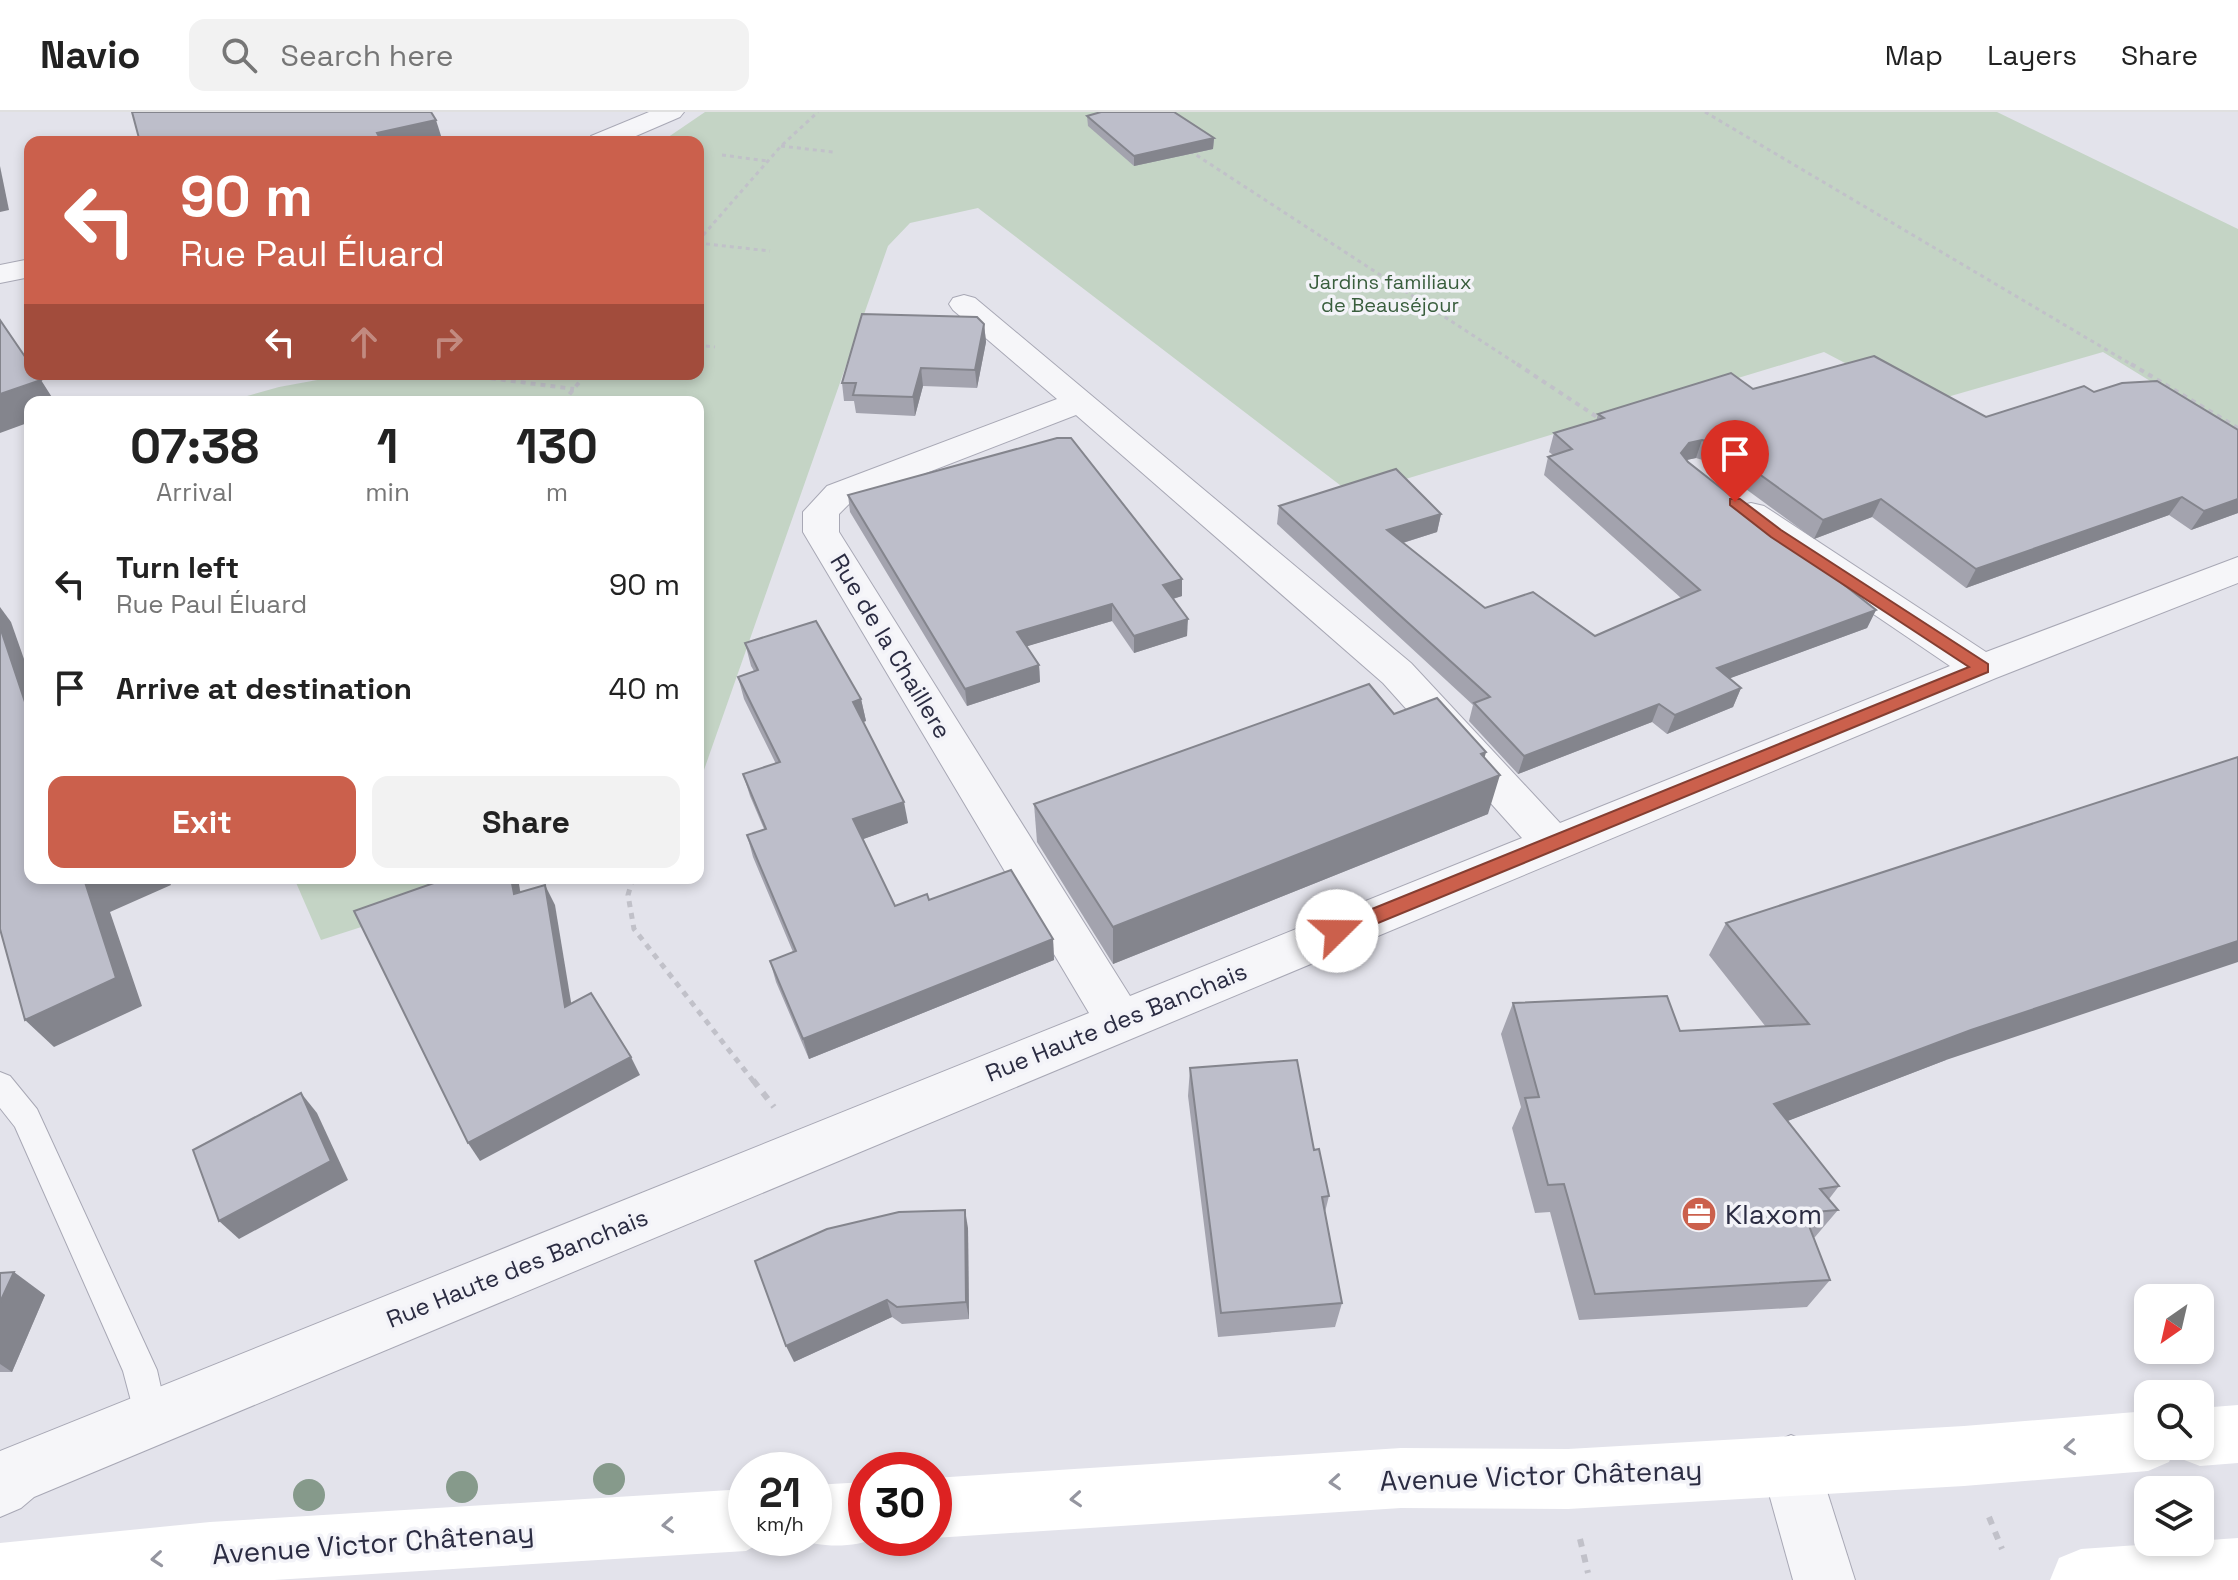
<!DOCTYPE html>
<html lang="en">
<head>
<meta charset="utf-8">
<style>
  body { margin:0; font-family:"Space Grotesk",sans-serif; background:#f2f2f2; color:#222; height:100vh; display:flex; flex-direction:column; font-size:30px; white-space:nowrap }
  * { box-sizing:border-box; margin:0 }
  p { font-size:26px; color:#767676 }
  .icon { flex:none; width:44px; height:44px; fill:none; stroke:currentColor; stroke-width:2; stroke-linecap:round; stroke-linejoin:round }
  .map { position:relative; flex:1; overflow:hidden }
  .panel { position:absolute; left:24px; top:284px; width:680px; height:488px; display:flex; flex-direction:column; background:#fff; border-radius:16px; box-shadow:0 4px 12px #0003 }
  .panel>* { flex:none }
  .hud { position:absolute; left:24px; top:24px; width:680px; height:244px; border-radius:16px; box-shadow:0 4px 12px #0003; background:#cb604c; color:#fff; overflow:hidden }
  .needle { width:52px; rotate:214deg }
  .tools { position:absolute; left:2134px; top:1172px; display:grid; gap:16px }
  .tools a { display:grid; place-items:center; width:80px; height:80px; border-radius:16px; background:#fff; box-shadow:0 4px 12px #0003; font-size:40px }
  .speed { position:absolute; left:728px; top:1340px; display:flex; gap:16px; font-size:40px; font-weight:700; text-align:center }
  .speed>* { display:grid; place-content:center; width:104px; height:104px; border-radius:50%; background:#fff; box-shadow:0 4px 12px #0003; line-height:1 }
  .speed small { font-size:20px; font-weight:400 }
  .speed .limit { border:12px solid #d22; background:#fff; color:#111 }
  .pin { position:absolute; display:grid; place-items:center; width:68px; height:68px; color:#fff; margin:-82px -34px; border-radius:50% 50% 50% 0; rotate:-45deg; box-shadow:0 0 8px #0007 }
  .pin .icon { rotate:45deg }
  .me { position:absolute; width:88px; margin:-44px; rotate:68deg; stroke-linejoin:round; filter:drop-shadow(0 0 6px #0008) }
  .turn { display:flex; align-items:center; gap:28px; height:168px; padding:0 24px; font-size:36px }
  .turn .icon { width:104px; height:104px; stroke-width:2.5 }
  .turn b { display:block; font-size:56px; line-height:68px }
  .lanes { display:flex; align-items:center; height:76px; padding:0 24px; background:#0003; justify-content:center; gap:40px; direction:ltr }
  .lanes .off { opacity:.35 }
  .eta { display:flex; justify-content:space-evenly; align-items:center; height:136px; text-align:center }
  .eta b { font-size:48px; font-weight:700; line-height:56px }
  .primary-button { display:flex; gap:16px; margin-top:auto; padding:16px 24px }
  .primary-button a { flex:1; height:92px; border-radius:16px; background:#cb604c; color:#fff; font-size:32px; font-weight:700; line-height:92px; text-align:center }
  .primary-button a+a { background:#f2f2f2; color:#222 }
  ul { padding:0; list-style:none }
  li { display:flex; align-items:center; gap:24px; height:104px; padding:0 24px }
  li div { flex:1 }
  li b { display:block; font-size:30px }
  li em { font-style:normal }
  header { display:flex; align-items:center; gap:48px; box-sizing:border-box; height:112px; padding:0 40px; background:#fff; border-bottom:2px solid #e0e0e0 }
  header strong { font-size:38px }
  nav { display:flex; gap:44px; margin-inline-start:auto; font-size:28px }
  .search { width:560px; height:72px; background:#f2f2f2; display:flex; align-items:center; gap:20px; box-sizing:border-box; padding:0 28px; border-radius:16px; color:#767676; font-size:30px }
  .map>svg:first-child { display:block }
  .green { fill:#c4d4c5 }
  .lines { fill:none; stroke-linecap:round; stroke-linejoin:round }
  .service-casing { stroke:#a8a8b5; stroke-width:2 }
  .minor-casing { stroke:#a8a8b5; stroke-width:2 }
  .path-far3 { stroke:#c1c1c9; stroke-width:3; stroke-dasharray:4 4; stroke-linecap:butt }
  .path-far2 { stroke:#c1c1c9; stroke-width:4; stroke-dasharray:5 5; stroke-linecap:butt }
  .path-far1 { stroke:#c1c1c9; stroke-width:5; stroke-dasharray:6 6; stroke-linecap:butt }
  .path { stroke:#c1c1c9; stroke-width:6; stroke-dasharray:8 8; stroke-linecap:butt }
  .service { fill:#f6f6f9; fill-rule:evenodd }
  .minor { fill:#f6f6f9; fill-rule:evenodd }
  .secondary { fill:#fff; fill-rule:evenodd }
  .tree { fill:#869a8b }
  .wall { fill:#a3a3ae }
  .shaded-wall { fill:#84858d }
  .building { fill:#bdbeca; stroke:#84858d; stroke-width:2 }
  .oneway { stroke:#9596a0 }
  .route { fill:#cb604c; stroke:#843e31; stroke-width:2 }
  .labels { text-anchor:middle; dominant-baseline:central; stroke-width:7; stroke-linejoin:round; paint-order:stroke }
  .far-park-label { font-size:20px; fill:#395e3d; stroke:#f3f3f8 }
  .street-label { font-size:24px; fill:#2b2c42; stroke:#f3f3f8 }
  .near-poi-label { font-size:28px; fill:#2b2c42; stroke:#f3f3f8; text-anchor:start }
  .near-street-label { font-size:28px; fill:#2b2c42; stroke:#f3f3f8 }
</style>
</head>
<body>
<header>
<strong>Navio</strong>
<div class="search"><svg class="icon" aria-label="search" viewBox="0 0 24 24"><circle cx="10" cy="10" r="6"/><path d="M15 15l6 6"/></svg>Search here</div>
<nav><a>Map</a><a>Layers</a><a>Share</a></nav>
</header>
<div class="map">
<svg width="2238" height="1468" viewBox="0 0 2238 1468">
  <rect width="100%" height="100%" fill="#e3e3eb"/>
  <g class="green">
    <polygon points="705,0 1997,0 2238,117 2238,323 2103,240 1923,292 1824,240 1353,383 978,96 910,111 888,134 698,675 698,290 226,290 279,275 350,262 698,262 698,30 661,30"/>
    <polygon points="294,766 513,766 321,828"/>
  </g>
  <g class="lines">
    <defs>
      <polygon id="service" points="0,960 10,964 37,997 157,1258 168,1307 163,1319 151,1324 139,1319 123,1259 15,1015 0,996"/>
      <g id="minor">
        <polygon points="649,0 684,0 680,5 622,30 587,30 591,24"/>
        <polygon points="30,147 30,165 0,171 0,153"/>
        <path d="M 964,183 L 975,186 L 1411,551 L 1560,711 L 1950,554 L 1738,410 L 1733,402 L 1738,394 L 1751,391 L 1764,394 L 1986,540 L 2238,445 L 2238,471 L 1996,566 L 34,1385 L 21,1396 L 0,1405 L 0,1339 L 1089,901 L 803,420 L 803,400 L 827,374 L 1057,287 L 953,198 L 949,192 L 953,186 ZM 1076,303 L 1383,571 L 1522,726 L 1130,884 L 839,420 L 839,402 L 851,390 Z"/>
        <polygon points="1791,1323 1812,1332 1855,1468 1793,1468 1761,1353 1770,1332"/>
      </g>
    </defs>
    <use href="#service" class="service-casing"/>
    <use href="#minor" class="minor-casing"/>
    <g class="path-far3">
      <polyline points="1705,0 2134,254"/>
      <polyline points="781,34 833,40"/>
      <polyline points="1190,39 1520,254"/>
      <polyline points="722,43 767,49"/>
      <polyline points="698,129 781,34 818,0"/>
      <polyline points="698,131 770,139"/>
      <polyline points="698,233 715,235"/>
    </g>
    <g class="path-far2">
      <polyline points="1517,252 1600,307"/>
      <polyline points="2131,252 2238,316"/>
      <polyline points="481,265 574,277"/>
      <polyline points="563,290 586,262"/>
    </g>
    <polyline class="path-far1" points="633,766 628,783 634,817 754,970"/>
    <g class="path">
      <polyline points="753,968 774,995"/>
      <polyline points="1989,1405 2002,1437"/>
      <polyline points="1580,1427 1588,1461"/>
    </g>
    <use href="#service" class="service"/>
    <use href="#minor" class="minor"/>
    <g class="secondary">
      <polygon points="2238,1293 2238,1351 2200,1354 2179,1346 2175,1335 2169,1350 2148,1359 1964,1374 1568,1397 1401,1396 934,1426 933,1426 934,1366 1401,1336 1568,1337 1964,1314 2148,1299 2148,1334 2200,1334 2200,1296"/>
      <path d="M 866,1370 L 866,1426 L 877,1426 C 853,1436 820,1436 796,1426 L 814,1426 L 814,1373 Z"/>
      <polygon points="746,1377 746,1426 769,1426 746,1439 274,1468 0,1468 0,1431 210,1410"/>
      <polygon points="2238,1426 2238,1468 2050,1468 2059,1446 2081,1437"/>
    </g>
  </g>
  <g class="tree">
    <circle cx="609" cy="1367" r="16"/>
    <circle cx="462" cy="1375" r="16"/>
    <circle cx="309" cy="1383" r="16"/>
  </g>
  <g class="wall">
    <polygon points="1087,4 1214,26 1213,37 1134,54 1088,14"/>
    <polygon points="984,212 986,230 977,276 923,274 915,304 856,301 854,289 844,289 842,271"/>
    <polygon points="1753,277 1986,305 2238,401 2191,418 2169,403 1966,476 1872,405 1814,427 1709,350 1696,346 1686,348 1876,498 1867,516 1730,566 1741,576 1733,595 1667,622 1652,610 1518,662 1469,609 1473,593 1277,412 1279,394 1441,402 1437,420 1403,431 1485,496 1595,524 1681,486 1544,363 1548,345 1553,343 1549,340 1554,321 1596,309 1598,302"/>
    <polygon points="848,383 1182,484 1173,487 1187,524 1134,541 1112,509 1027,534 1039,553 1040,570 967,594 850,400"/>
    <polygon points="745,531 861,587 866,609 863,610 908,711 863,727 895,794 929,788 1053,827 1054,848 809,947 776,870 770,849 793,840 753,745 747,723 764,717 750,684 743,662 776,652 744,587 738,565 754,559 751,554"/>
    <polygon points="1394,602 1485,646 1488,702 1113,852 1037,730 1034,692"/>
    <polygon points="1726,811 1946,948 1787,1009 1839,1074 1829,1087 1838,1098 1815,1125 1813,1126 1830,1168 1807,1195 1579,1208 1550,1100 1535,1101 1512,1016 1521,995 1501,922 1513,891 1680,919 1766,915 1709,843"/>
    <polygon points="1190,956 1314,1038 1329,1084 1325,1100 1342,1191 1335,1215 1218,1225 1188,984"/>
    <polygon points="968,1116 969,1207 902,1212 892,1205 794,1250"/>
    <polygon points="0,1161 45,1183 12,1260 0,1260"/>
  </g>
  <g class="shaded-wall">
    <polygon points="436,8 443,30 381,30 377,21"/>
    <polygon points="1214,26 1213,37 1134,54 1134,44"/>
    <polygon points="0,54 9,98 0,100"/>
    <polygon points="984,212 986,230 977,276 975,258"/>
    <polygon points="921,256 923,274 915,304 913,285"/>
    <polygon points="41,268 55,290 30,290 30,310 0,321 0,282"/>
    <polygon points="1702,328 1696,346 1682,349 1681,341 1689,331"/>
    <polygon points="2182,385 2169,403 1966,476 1976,457"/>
    <polygon points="1881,387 1872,405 1814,427 1823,408"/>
    <polygon points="2238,387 2238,401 2191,418 2204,399"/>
    <polygon points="1441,402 1437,420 1383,437 1387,418"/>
    <polygon points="1182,467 1182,484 1162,490 1163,473"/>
    <polygon points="1112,492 1112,509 1018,537 1017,520"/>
    <polygon points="0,495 11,510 30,564 30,605 0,515"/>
    <polygon points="1876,498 1867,516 1709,574 1717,556"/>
    <polygon points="1188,507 1187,524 1134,541 1134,524"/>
    <polygon points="1039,553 1040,570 967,594 965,577"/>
    <polygon points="1741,576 1733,595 1667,622 1675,603"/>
    <polygon points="861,587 866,609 858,612 853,590"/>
    <polygon points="1659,592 1652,610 1518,662 1524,644"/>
    <polygon points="1486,640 1478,672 1500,663 1488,702 1113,852 1113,815"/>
    <polygon points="904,690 908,711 858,729 853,707"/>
    <polygon points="95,766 168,766 171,773 110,800 142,894 54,935 25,908 85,770"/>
    <polygon points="511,766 518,766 524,802 514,782"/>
    <polygon points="545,773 555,793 575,914 565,895"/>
    <polygon points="1053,827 1054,848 809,947 803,927"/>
    <polygon points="2238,829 2238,850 1946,948 1754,1022 1774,992 1971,918"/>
    <polygon points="631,945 640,963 480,1049 468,1031"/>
    <polygon points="301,981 317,1001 348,1068 239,1127 219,1109"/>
    <polygon points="965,1098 968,1116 969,1207 966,1190"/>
    <polygon points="14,1160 45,1183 12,1260 0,1252 0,1190"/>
    <polygon points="887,1188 892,1205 794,1250 786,1234"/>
  </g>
  <g class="building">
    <polygon points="132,0 431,0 436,8 377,21 382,30 140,30"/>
    <polygon points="1101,0 1174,0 1214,26 1134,44 1087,4"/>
    <polygon points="862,202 977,205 984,212 975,258 921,256 913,285 853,283 856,271 842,271"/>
    <polygon points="0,208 30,252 30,262 37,262 41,268 0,282"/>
    <polygon points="1874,244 1986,305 2084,274 2094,280 2122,271 2157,269 2238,318 2238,387 2204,399 2182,385 1976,457 1881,387 1823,408 1716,331 1702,328 1689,331 1681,341 1688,350 1876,498 1717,556 1741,576 1675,603 1659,592 1524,644 1474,591 1490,585 1279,394 1396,357 1441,402 1387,418 1485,496 1533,480 1595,524 1700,478 1548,345 1572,337 1554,321 1604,306 1598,302 1731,261 1753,277"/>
    <polygon points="1057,326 1071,326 1182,467 1163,473 1188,507 1134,524 1112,492 1017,520 1039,553 965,577 848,383"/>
    <polygon points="816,509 861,587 853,590 904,690 853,707 895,794 927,782 929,788 1011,758 1053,827 803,927 770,849 796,839 747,723 766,717 743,662 780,650 738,565 758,558 745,531"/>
    <polygon points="0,515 30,605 30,766 95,766 85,770 116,866 25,908 0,817"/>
    <polygon points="1369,572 1394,602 1437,586 1486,640 1481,642 1500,663 1113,815 1034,692"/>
    <polygon points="2238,645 2238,829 1971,918 1774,992 1839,1074 1820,1077 1838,1098 1804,1101 1830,1168 1595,1182 1564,1072 1548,1073 1525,986 1539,985 1513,891 1667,884 1680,919 1809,912 1726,811"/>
    <polygon points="448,766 511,766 514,782 545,773 565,895 591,881 631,945 468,1031 354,799"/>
    <polygon points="1297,948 1314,1038 1319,1037 1329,1084 1322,1085 1342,1191 1221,1201 1190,956"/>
    <polygon points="301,981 331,1049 219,1109 193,1038"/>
    <polygon points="965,1098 966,1190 897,1195 887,1188 786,1234 755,1149 827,1117 899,1100"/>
    <polygon points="14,1160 0,1190 0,1161"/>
  </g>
  <defs><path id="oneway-chevron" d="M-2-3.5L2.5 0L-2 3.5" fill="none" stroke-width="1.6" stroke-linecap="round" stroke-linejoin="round" transform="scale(2)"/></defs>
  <g class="oneway">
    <use href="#oneway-chevron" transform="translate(2070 1335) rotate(175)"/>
    <use href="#oneway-chevron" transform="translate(1335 1370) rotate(176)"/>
    <use href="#oneway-chevron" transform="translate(1076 1387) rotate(176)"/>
    <use href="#oneway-chevron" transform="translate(668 1413) rotate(176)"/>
    <use href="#oneway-chevron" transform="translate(157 1447) rotate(175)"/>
  </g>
  <polygon class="route" points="1730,387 1740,387 1781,418 1988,552 1988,560 1344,825 1330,825 1330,814 1969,555 1771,425 1730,393"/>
  <defs>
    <symbol id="office-disc" viewBox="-11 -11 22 22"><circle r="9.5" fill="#cb604c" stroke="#f3f3f8"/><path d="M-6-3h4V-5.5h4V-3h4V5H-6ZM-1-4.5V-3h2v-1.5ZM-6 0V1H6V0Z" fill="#fff"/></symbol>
  </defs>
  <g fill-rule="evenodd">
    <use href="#office-disc" x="1679" y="1082" width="40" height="40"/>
  </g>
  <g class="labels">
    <g class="far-park-label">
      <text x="1390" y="170">Jardins familiaux<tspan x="1390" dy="23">de Beauséjour</tspan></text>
    </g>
    <g class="street-label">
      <text transform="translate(891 534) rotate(59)">Rue de la Chaillere</text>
      <text transform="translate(1116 910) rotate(-22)">Rue Haute des Banchais</text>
      <text transform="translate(517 1156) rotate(-22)">Rue Haute des Banchais</text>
    </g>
    <g class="near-poi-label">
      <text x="1725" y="1102">Klaxom</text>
    </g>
    <g class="near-street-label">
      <text transform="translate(1541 1363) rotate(-2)">Avenue Victor Châtenay</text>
      <text transform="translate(373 1431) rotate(-4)">Avenue Victor Châtenay</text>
    </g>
  </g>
</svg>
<div class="tools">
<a><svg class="needle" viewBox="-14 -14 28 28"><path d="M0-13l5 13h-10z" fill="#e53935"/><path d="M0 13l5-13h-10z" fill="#767676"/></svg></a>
<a><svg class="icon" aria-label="search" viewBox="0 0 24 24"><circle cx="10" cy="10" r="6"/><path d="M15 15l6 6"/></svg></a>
<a><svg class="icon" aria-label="layers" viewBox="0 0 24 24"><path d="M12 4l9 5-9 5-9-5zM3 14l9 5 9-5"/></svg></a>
</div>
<div class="speed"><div>21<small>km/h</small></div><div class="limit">30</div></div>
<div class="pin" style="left:1735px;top:390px;background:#d93025"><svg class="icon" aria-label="arrive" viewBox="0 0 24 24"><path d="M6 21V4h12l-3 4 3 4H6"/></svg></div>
<svg class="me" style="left:1337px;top:819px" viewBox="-20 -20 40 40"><circle r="19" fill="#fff"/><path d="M0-13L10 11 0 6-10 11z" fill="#cb604c"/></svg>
<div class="hud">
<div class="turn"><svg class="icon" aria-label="left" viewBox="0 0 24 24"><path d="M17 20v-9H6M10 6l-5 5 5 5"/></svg><div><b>90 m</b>Rue Paul Éluard</div></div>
<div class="lanes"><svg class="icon" aria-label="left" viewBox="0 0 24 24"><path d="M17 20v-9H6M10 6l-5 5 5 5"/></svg><svg class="icon off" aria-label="ahead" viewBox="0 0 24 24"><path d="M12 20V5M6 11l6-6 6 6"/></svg><svg class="icon off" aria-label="right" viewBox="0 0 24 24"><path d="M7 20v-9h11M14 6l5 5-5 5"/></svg></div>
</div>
<section class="panel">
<div class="eta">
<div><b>07:38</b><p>Arrival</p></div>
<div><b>1</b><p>min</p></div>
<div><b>130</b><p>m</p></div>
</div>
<ul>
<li><svg class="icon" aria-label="left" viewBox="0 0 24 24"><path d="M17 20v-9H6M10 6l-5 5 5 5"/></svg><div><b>Turn left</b><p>Rue Paul Éluard</p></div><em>90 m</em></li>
<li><svg class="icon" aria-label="arrive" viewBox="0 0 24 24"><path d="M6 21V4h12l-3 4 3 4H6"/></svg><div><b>Arrive at destination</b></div><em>40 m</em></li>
</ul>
<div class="primary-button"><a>Exit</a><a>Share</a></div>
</section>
</div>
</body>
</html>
